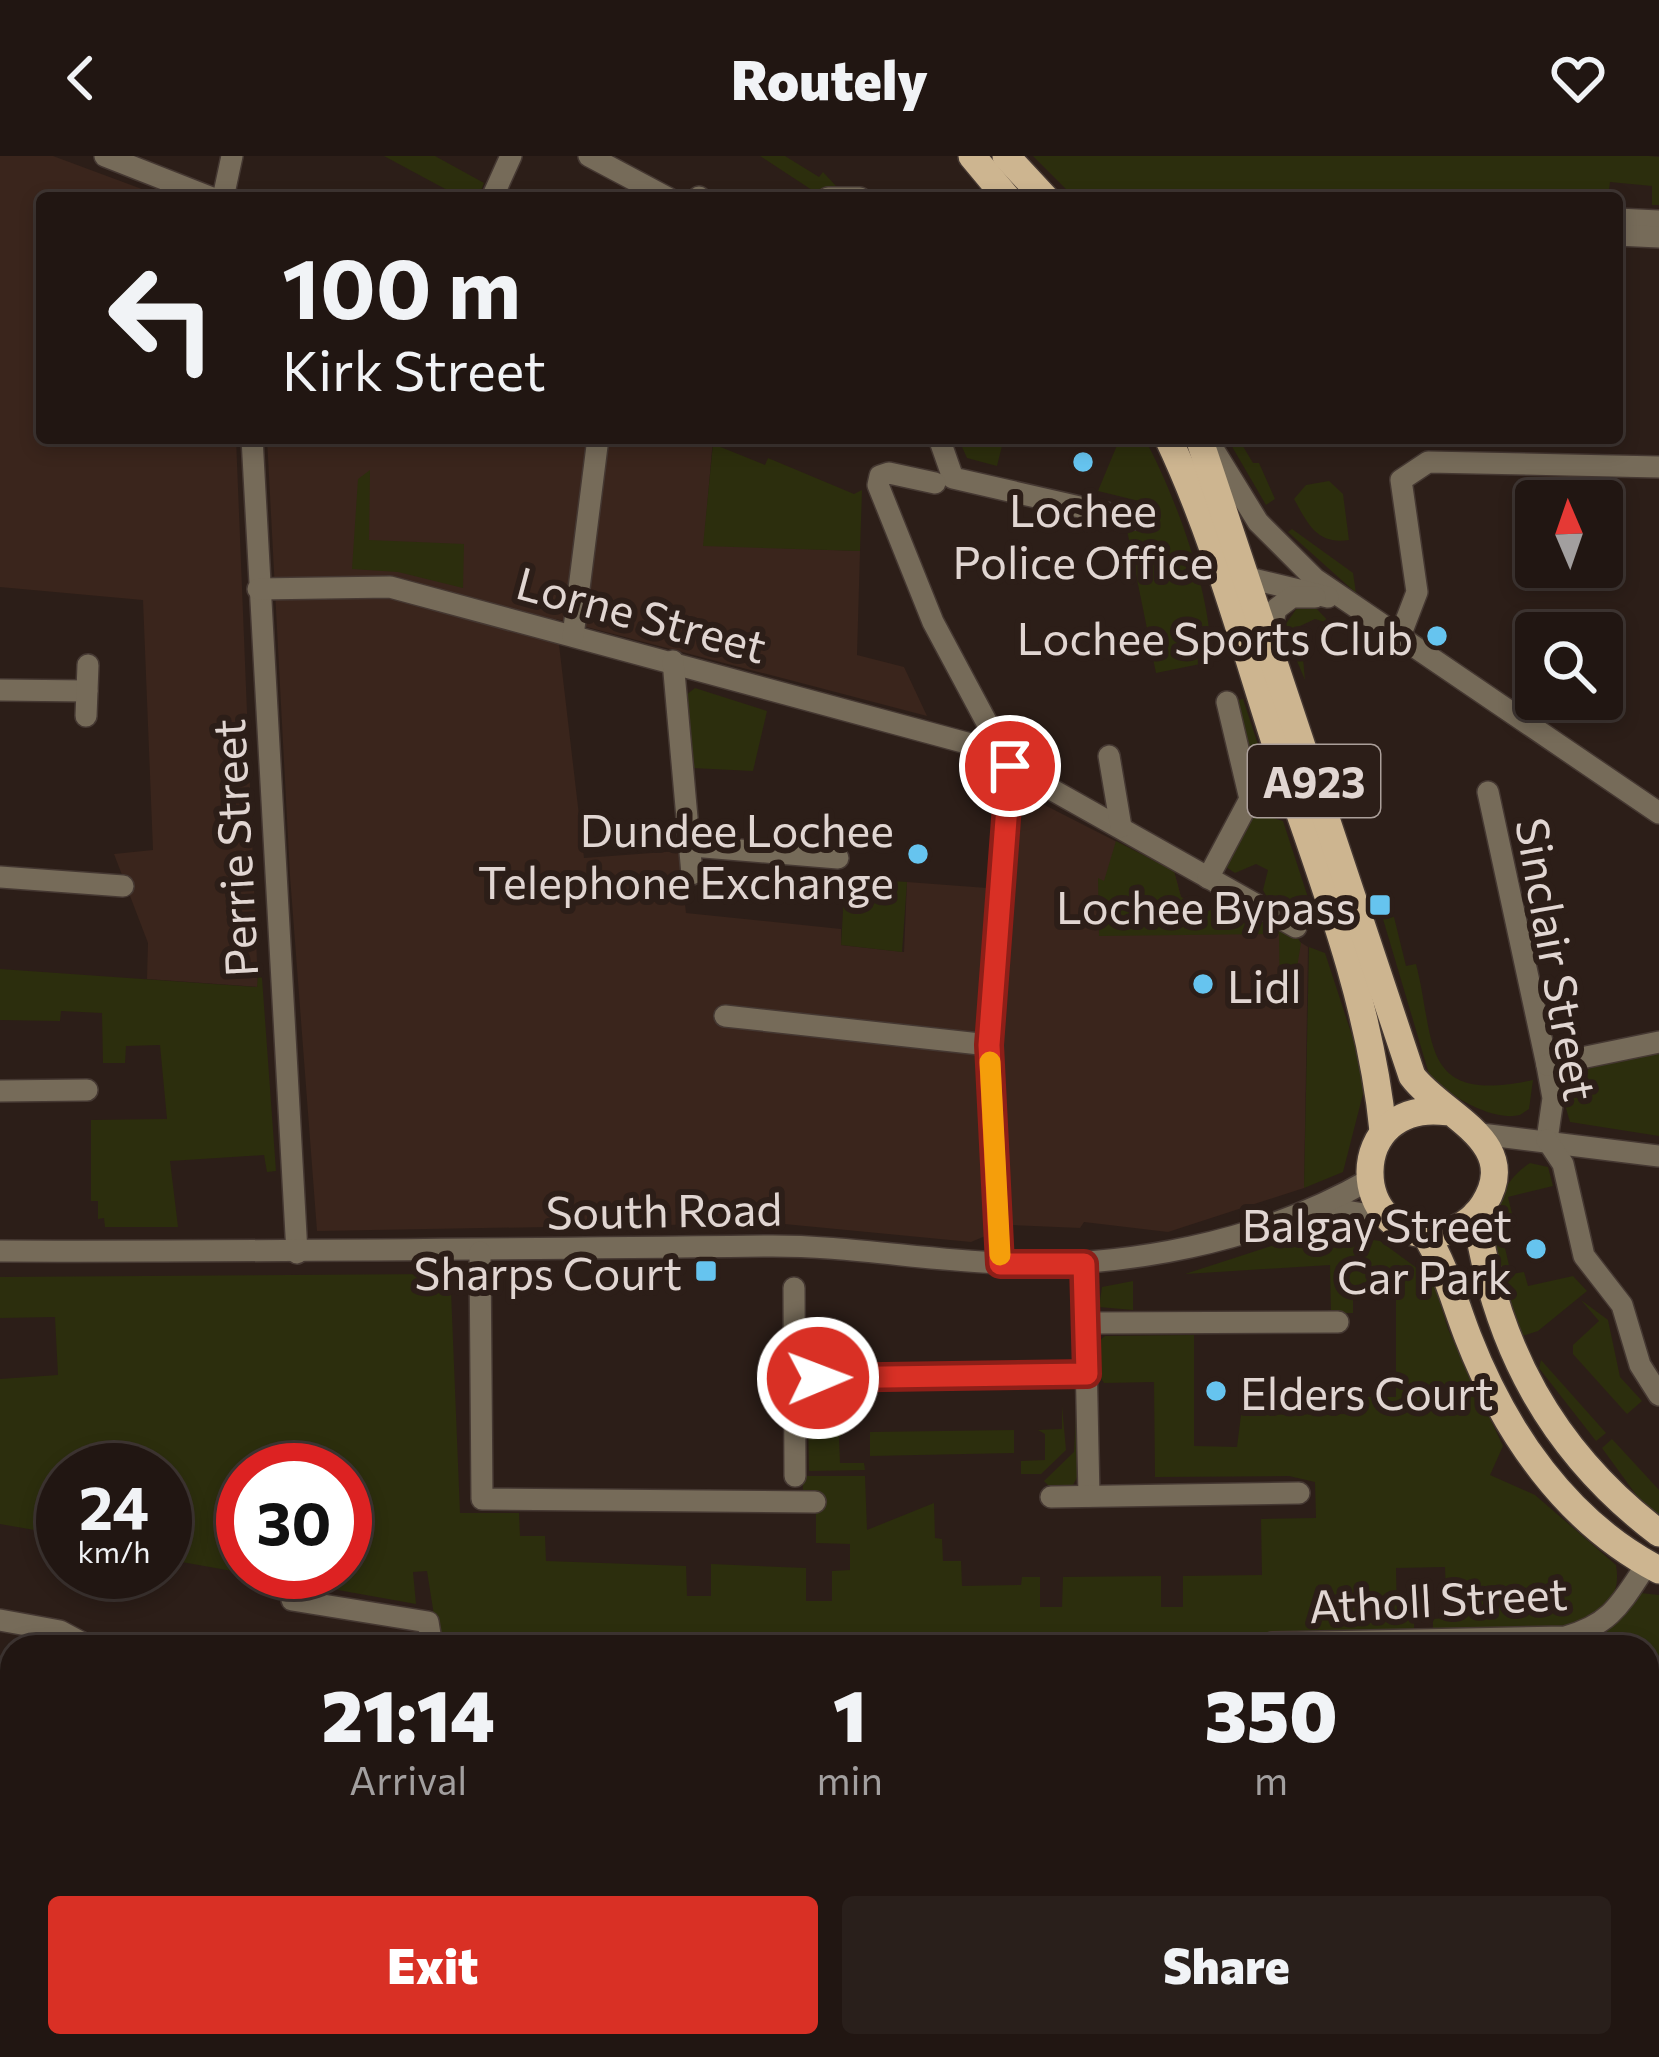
<!DOCTYPE html>
<html lang="en">
<head>
<meta charset="utf-8">
<style>
  body { margin:0; font-family:Commissioner,sans-serif; background:#291f1b; color:#f1f3f6; height:100vh; display:flex; flex-direction:column; font-size:45px; white-space:nowrap }
  * { box-sizing:border-box; margin:0 }
  p { font-size:39px; color:#a29f9f }
  .icon { flex:none; width:66px; height:66px; fill:none; stroke:currentColor; stroke-width:2; stroke-linecap:round; stroke-linejoin:round }
  .map { position:relative; flex:1; overflow:hidden }
  .sheet { position:absolute; left:0px; top:1479px; width:1659px; height:423px; display:flex; flex-direction:column; background:#211612; border-radius:36px 36px 0 0; box-shadow:0 6px 18px #0003,0 0 0 3px #3e3532 }
  .sheet>* { flex:none }
  .guide { position:absolute; left:36px; top:36px; width:1587px; height:252px; border-radius:12px; box-shadow:0 6px 18px #0003,0 0 0 3px #3e3532; background:#211612; color:#f1f3f6; overflow:hidden }
  .needle { width:78px; rotate:358deg }
  .tools { position:absolute; left:1515px; top:324px; display:grid; gap:24px }
  .tools a { display:grid; place-items:center; width:108px; height:108px; border-radius:12px; background:#211612; box-shadow:0 6px 18px #0003,0 0 0 3px #3e3532; font-size:60px }
  .speed { position:absolute; left:36px; top:1287px; display:flex; gap:24px; font-size:60px; font-weight:700; text-align:center }
  .speed>* { display:grid; place-content:center; width:156px; height:156px; border-radius:50%; background:#211612; box-shadow:0 6px 18px #0003,0 0 0 3px #3e3532; line-height:1 }
  .speed small { font-size:30px; font-weight:400 }
  .speed .limit { border:18px solid #d22; background:#fff; color:#111 }
  .pin { position:absolute; display:grid; place-items:center; width:102px; height:102px; color:#fff; margin:-51px; border:6px solid #fff; border-radius:50%; box-shadow:0 3px 12px #0007 }
  .me { position:absolute; width:132px; margin:-66px; rotate:89deg; stroke-linejoin:round; filter:drop-shadow(0 0 9px #0008) }
  .turn { display:flex; align-items:center; gap:42px; height:252px; padding:0 48px; font-size:54px }
  .turn .icon { width:156px; height:156px; stroke-width:2.5 }
  .turn b { display:block; font-size:84px; line-height:102px }
  .eta { display:flex; justify-content:space-evenly; align-items:center; height:204px; text-align:center }
  .eta b { font-size:72px; font-weight:800; line-height:84px }
  .primary-button { display:flex; gap:24px; margin-top:auto; padding:24px 48px }
  .primary-button a { flex:1; height:138px; border-radius:12px; background:#d93025; color:#fff; font-size:48px; font-weight:800; line-height:138px; text-align:center }
  .primary-button a+a { background:#291f1b; color:#f1f3f6 }
  header { display:flex; justify-content:space-between; align-items:center; height:156px; padding:0 48px; background:#211612; font-size:54px; font-weight:800 }
  .map>svg:first-child { display:block }
  .built { fill:#3a251c }
  .green { fill:#2c2e0d; fill-rule:evenodd }
  .lines { fill:none; stroke-linecap:round; stroke-linejoin:round }
  .minor-casing { stroke:#453832; stroke-width:24 }
  .major-casing { stroke:#453832; stroke-width:30 }
  .minor { stroke:#766b59; stroke-width:21 }
  .major { stroke:#cdb590; stroke-width:27 }
  .route-casing { stroke:#8d1f18; stroke-width:30 }
  .route { stroke:#d93025; stroke-width:21 }
  .slow { stroke:#f59e0b; stroke-width:21 }
  .poi-dot { fill:#66c4ef; stroke:#2c1e18; stroke-width:4.5 }
  .labels { text-anchor:middle; dominant-baseline:central; stroke-width:12; stroke-linejoin:round; paint-order:stroke }
  .shield { fill:#2c1e18; stroke:#ab9f9a; stroke-width:3 }
  .shield-label { font-size:42px; font-weight:bold; fill:#e1d6d2 }
  .poi-label { font-size:45px; fill:#e1d6d2; stroke:#2c1e18; text-anchor:end }
  .street-label { font-size:45px; fill:#e1d6d2; stroke:#2c1e18 }
</style>
</head>
<body>
<header><svg class="icon" aria-label="back" viewBox="0 0 24 24"><path d="M15 5l-7 7 7 7"/></svg>Routely<svg class="icon" aria-label="heart" viewBox="0 0 24 24"><path d="M12 20l-8-8c-3-5 5-10 8-4 3-6 11-1 8 4z"/></svg></header>
<div class="map">
<svg width="1659" height="1901" viewBox="0 0 1659 1901">
  <rect width="100%" height="100%" fill="#2c1e18"/>
  <g class="built">
    <polygon points="0,0 53,0 166,42 42,42 42,282 236,282 258,831 147,823 148,787 114,698 153,694 143,444 0,431"/>
    <polygon points="267,282 713,282 704,389 860,395 857,499 904,511 927,560 556,463 584,702 679,695 686,757 841,773 841,789 904,796 907,726 1014,734 1023,638 1174,715 1181,741 1208,755 1236,747 1308,791 1304,1032 1168,1076 1084,1066 1080,1072 1012,1069 971,1086 774,1067 317,1075 290,720"/>
  </g>
  <g class="green">
    <polygon points="384,0 435,0 484,27 478,42 462,42"/>
    <polygon points="760,0 785,0 819,21 823,16 836,30 815,36"/>
    <polygon points="1033,0 1649,0 1659,1 1659,49 1652,49 1652,30 1610,26 1608,42 1085,42 1068,35"/>
    <polygon points="958,282 1004,282 997,310 967,302"/>
    <path d="M 1120,282 L 1144,282 C 1174,335 1215,446 1210,506 L 1156,517 L 1127,374 L 1146,376 L 1143,346 L 1098,335 Z"/>
    <polygon points="1227,282 1238,282 1253,307 1259,307 1275,343 1266,349"/>
    <polygon points="713,288 765,309 768,302 854,338 862,334 860,395 703,390"/>
    <polygon points="370,314 369,384 464,388 463,432 398,416 352,413 358,323"/>
    <path d="M 1329,325 L 1343,338 L 1349,384 C 1317,389 1308,368 1294,343 L 1306,329 Z"/>
    <polygon points="1292,373 1353,417 1356,437 1288,376"/>
    <polygon points="1314,450 1331,468 1315,463 1300,470 1305,524 1283,472 1297,452"/>
    <polygon points="695,532 767,555 753,615 692,612 686,539"/>
    <polygon points="1243,543 1271,628 1254,629 1235,544"/>
    <polygon points="1260,658 1283,665 1318,772 1270,747 1263,734 1268,714 1256,708 1235,717 1226,711 1246,666"/>
    <polygon points="1116,685 1174,715 1181,741 1208,755 1236,747 1295,778 1301,787 1291,848 1280,846 1279,778 1099,780 1098,722 1104,725"/>
    <polygon points="845,722 907,726 902,796 841,789"/>
    <path d="M 1394,761 L 1406,810 L 1416,808 C 1436,886 1419,949 1533,924 L 1529,953 L 1520,959 C 1492,966 1447,939 1429,918 L 1383,763 Z"/>
    <polygon points="1309,791 1325,797 1360,904 1364,934 1343,1016 1304,1032"/>
    <polygon points="0,813 257,831 258,820 262,822 276,1015 267,1016 264,999 170,1005 178,1071 105,1071 104,1062 98,1063 98,1045 91,1045 91,964 167,963 160,889 126,890 125,907 103,907 102,857 61,855 60,865 0,864"/>
    <path d="M 1659,895 L 1659,980 L 1570,966 C 1568,958 1563,945 1564,937 C 1565,910 1637,900 1659,895 Z"/>
    <path d="M 1530,1007 L 1548,1011 L 1553,1030 L 1508,1041 L 1514,1066 L 1500,1070 L 1511,1118 L 1524,1116 L 1528,1130 L 1573,1120 L 1587,1135 L 1538,1175 L 1519,1181 C 1503,1126 1469,1047 1530,1007 Z"/>
    <path d="M 1317,1075 L 1380,1085 L 1433,1124 L 1448,1173 L 1503,1290 L 1490,1319 L 1535,1339 L 1616,1409 C 1631,1492 1482,1476 1433,1478 L 1433,1463 L 1447,1462 L 1445,1411 L 1396,1412 L 1397,1463 L 1414,1463 L 1414,1478 L 1263,1491 L 439,1491 L 427,1415 L 413,1416 L 416,1448 L 165,1403 L 165,1314 L 63,1314 L 63,1379 L 0,1368 L 0,1223 L 58,1219 L 55,1161 L 0,1162 L 0,1121 L 436,1118 L 451,1135 L 460,1357 L 519,1357 L 520,1380 L 545,1380 L 546,1405 L 686,1410 L 687,1440 L 711,1440 L 711,1408 L 806,1412 L 806,1445 L 832,1445 L 832,1415 L 850,1414 L 850,1388 L 816,1387 L 816,1337 L 803,1337 L 803,1320 L 865,1320 L 867,1374 L 934,1347 L 935,1382 L 942,1383 L 943,1405 L 961,1405 L 962,1430 L 1021,1429 L 1022,1421 L 1040,1421 L 1040,1451 L 1062,1451 L 1063,1421 L 1161,1420 L 1161,1451 L 1183,1451 L 1183,1420 L 1262,1419 L 1261,1363 L 1316,1362 L 1315,1326 L 1289,1320 L 1155,1321 L 1154,1226 L 1104,1227 L 1099,1219 L 1099,1185 L 1105,1180 L 1194,1179 L 1194,1290 L 1237,1291 L 1241,1259 L 1348,1258 L 1352,1241 L 1396,1241 L 1396,1130 L 1353,1129 L 1353,1157 L 1331,1157 L 1330,1109 L 1185,1118 ZM 243,1314 L 345,1314 L 345,1416 L 243,1416 Z"/>
    <polygon points="1133,1125 1133,1154 1099,1151 1102,1131"/>
    <polygon points="1581,1144 1608,1164 1620,1221 1642,1245 1627,1258 1573,1198 1573,1189 1599,1165"/>
    <polygon points="1541,1204 1606,1277 1596,1285 1539,1212"/>
    <polygon points="1077,1239 1079,1318 1073,1329 1049,1330 1044,1325 1074,1296"/>
    <polygon points="1062,1250 1066,1294 1041,1318 1021,1318 1021,1305 1045,1304 1045,1278 1038,1274 1062,1273"/>
    <polygon points="822,1253 822,1275 846,1275 839,1281 840,1307 864,1307 865,1314 809,1315 808,1254"/>
    <polygon points="1014,1274 1014,1297 870,1300 870,1276"/>
    <polygon points="1612,1283 1659,1334 1659,1361 1648,1355 1602,1292"/>
    <polygon points="1641,1437 1659,1439 1659,1662 1647,1663 1647,1491 1593,1491"/>
    <polygon points="1150,1890 1286,1890 1287,1901 1152,1901"/>
  </g>
  <g class="lines">
    <defs>
      <g id="minor">
        <polyline points="105,0 212,42"/>
        <polyline points="589,0 668,42"/>
        <polyline points="223,42 232,0"/>
        <polyline points="492,42 511,0"/>
        <polyline points="698,42 699,41"/>
        <polyline points="828,42 860,42"/>
        <polyline points="1617,63 1659,65"/>
        <polyline points="1617,79 1659,81"/>
        <polyline points="252,282 297,1097"/>
        <polyline points="939,282 953,322 1132,363"/>
        <polyline points="1207,283 1258,366 1315,423 1659,657"/>
        <polyline points="935,327 889,317 880,320 878,329 933,466 1010,610 1296,771"/>
        <polyline points="1236,419 1328,441"/>
        <polyline points="258,433 390,431 1000,596"/>
        <polyline points="573,480 598,282"/>
        <polyline points="1399,483 1417,436 1401,324 1428,306 1659,311"/>
        <polyline points="1269,484 1276,453 1292,441 1315,441"/>
        <polyline points="673,505 692,718"/>
        <polyline points="0,534 87,535"/>
        <polyline points="86,560 88,509"/>
        <polyline points="1109,600 1121,671"/>
        <polyline points="1488,636 1547,909 1553,942 1547,984"/>
        <polyline points="692,690 838,702"/>
        <polyline points="0,721 123,730"/>
        <polyline points="1208,722 1250,643 1227,546"/>
        <polyline points="725,860 989,889"/>
        <polyline points="1547,909 1659,886"/>
        <polyline points="0,935 87,934"/>
        <polyline points="1481,978 1659,1000"/>
        <polyline points="1547,984 1563,1008 1584,1100 1622,1149 1640,1209 1659,1239"/>
        <polyline points="1322,1051 1388,1062"/>
        <path d="M 0,1095 C 255,1096 510,1093 765,1090 C 844,1089 922,1104 1001,1107 C 1124,1113 1261,1086 1369,1024"/>
        <polyline points="480,1096 482,1343 815,1346"/>
        <polyline points="1000,1107 989,889 1010,610"/>
        <polyline points="1084,1108 1089,1340"/>
        <polyline points="794,1132 795,1320"/>
        <polyline points="1087,1167 1338,1166"/>
        <polyline points="794,1222 1087,1218"/>
        <polyline points="1051,1341 1299,1337"/>
        <polyline points="292,1444 428,1466 432,1491"/>
        <polyline points="0,1464 60,1475 90,1491"/>
        <path d="M 1272,1487 L 1565,1481 C 1612,1468 1621,1447 1647,1408"/>
        <polyline points="0,1725 12,1728"/>
        <polyline points="738,1890 876,1901"/>
        <polyline points="1388,1890 1390,1901"/>
        <polyline points="1456,1890 1458,1901"/>
        <polyline points="1617,1890 1619,1901"/>
        <polyline points="928,1901 1044,1895"/>
      </g>
      <g id="major">
        <polyline points="972,0 1007,42"/>
        <polyline points="1006,0 1045,42"/>
        <path d="M 1168,282 C 1214,379 1242,484 1275,586 C 1318,713 1370,841 1383,975"/>
        <path d="M 1199,282 L 1412,920 C 1442,960 1523,985 1484,1048 C 1474,1064 1457,1075 1439,1077 C 1348,1089 1343,941 1448,956"/>
        <path d="M 1476,1058 C 1495,1190 1552,1296 1659,1377"/>
        <path d="M 1425,1078 C 1446,1111 1454,1145 1468,1181 C 1505,1276 1566,1366 1659,1414"/>
      </g>
    </defs>
    <use href="#minor" class="minor-casing"/>
    <use href="#major" class="major-casing"/>
    <use href="#minor" class="minor"/>
    <use href="#major" class="major"/>
  </g>
  <g class="lines">
    <defs>
      <polyline id="route" points="818,1222 1087,1218 1084,1108 1000,1108 989,889 1010,610"/>
    </defs>
    <use href="#route" class="route-casing"/>
    <use href="#route" class="route"/>
    <polyline class="slow" points="990,906 1000,1099"/>
  </g>
  <g class="poi-dot">
    <circle cx="1083" cy="306" r="12"/>
    <circle cx="1437" cy="480" r="12"/>
    <circle cx="918" cy="698" r="12"/>
    <rect x="1368" y="737" width="24" height="24" rx="6"/>
    <circle cx="1203" cy="828" r="12"/>
    <circle cx="1536" cy="1093" r="12"/>
    <rect x="694" y="1103" width="24" height="24" rx="6"/>
    <circle cx="1216" cy="1235" r="12"/>
  </g>
  <g class="labels">
    <rect class="shield" x="1248" y="589" width="132" height="72" rx="9"/>
    <g class="shield-label">
      <text x="1314" y="625">A923</text>
    </g>
    <g class="poi-label">
      <text x="1083" y="352" text-anchor="middle">Lochee<tspan x="1083" dy="52">Police Office</tspan></text>
      <text x="1413" y="480">Lochee Sports Club</text>
      <text x="894" y="672">Dundee Lochee<tspan x="894" dy="52">Telephone Exchange</tspan></text>
      <text x="1356" y="749">Lochee Bypass</text>
      <text x="1227" y="828" text-anchor="start">Lidl</text>
      <text x="1512" y="1067">Balgay Street<tspan x="1512" dy="52">Car Park</tspan></text>
      <text x="682" y="1115">Sharps Court</text>
      <text x="1240" y="1235" text-anchor="start">Elders Court</text>
    </g>
    <g class="street-label">
      <text transform="translate(642 457) rotate(15)">Lorne Street</text>
      <text transform="translate(233 692) rotate(-93)">Perrie Street</text>
      <text transform="translate(1558 803) rotate(80)">Sinclair Street</text>
      <text transform="translate(664 1053) rotate(-1)">South Road</text>
      <text transform="translate(1438 1442) rotate(-3)">Atholl Street</text>
    </g>
  </g>
</svg>
<div class="tools">
<a><svg class="needle" viewBox="-14 -14 28 28"><path d="M0-13l5 13h-10z" fill="#e53935"/><path d="M0 13l5-13h-10z" fill="#a29f9f"/></svg></a>
<a><svg class="icon" aria-label="search" viewBox="0 0 24 24"><circle cx="10" cy="10" r="6"/><path d="M15 15l6 6"/></svg></a>
</div>
<div class="speed"><div>24<small>km/h</small></div><div class="limit">30</div></div>
<div class="pin" style="left:1010px;top:610px;background:#d93025"><svg class="icon" aria-label="arrive" viewBox="0 0 24 24"><path d="M6 21V4h12l-3 4 3 4H6"/></svg></div>
<svg class="me" style="left:818px;top:1222px" viewBox="-20 -20 40 40"><circle r="17" fill="#d93025" stroke="#fff" stroke-width="3"/><path d="M0-11L8 9 0 5-8 9z" fill="#fff"/></svg>
<div class="guide">
<div class="turn"><svg class="icon" aria-label="left" viewBox="0 0 24 24"><path d="M17 20v-9H6M10 6l-5 5 5 5"/></svg><div><b>100 m</b>Kirk Street</div></div>
</div>
<section class="sheet">
<div class="eta">
<div><b>21:14</b><p>Arrival</p></div>
<div><b>1</b><p>min</p></div>
<div><b>350</b><p>m</p></div>
</div>
<div class="primary-button"><a>Exit</a><a>Share</a></div>
</section>
</div>
</body>
</html>
